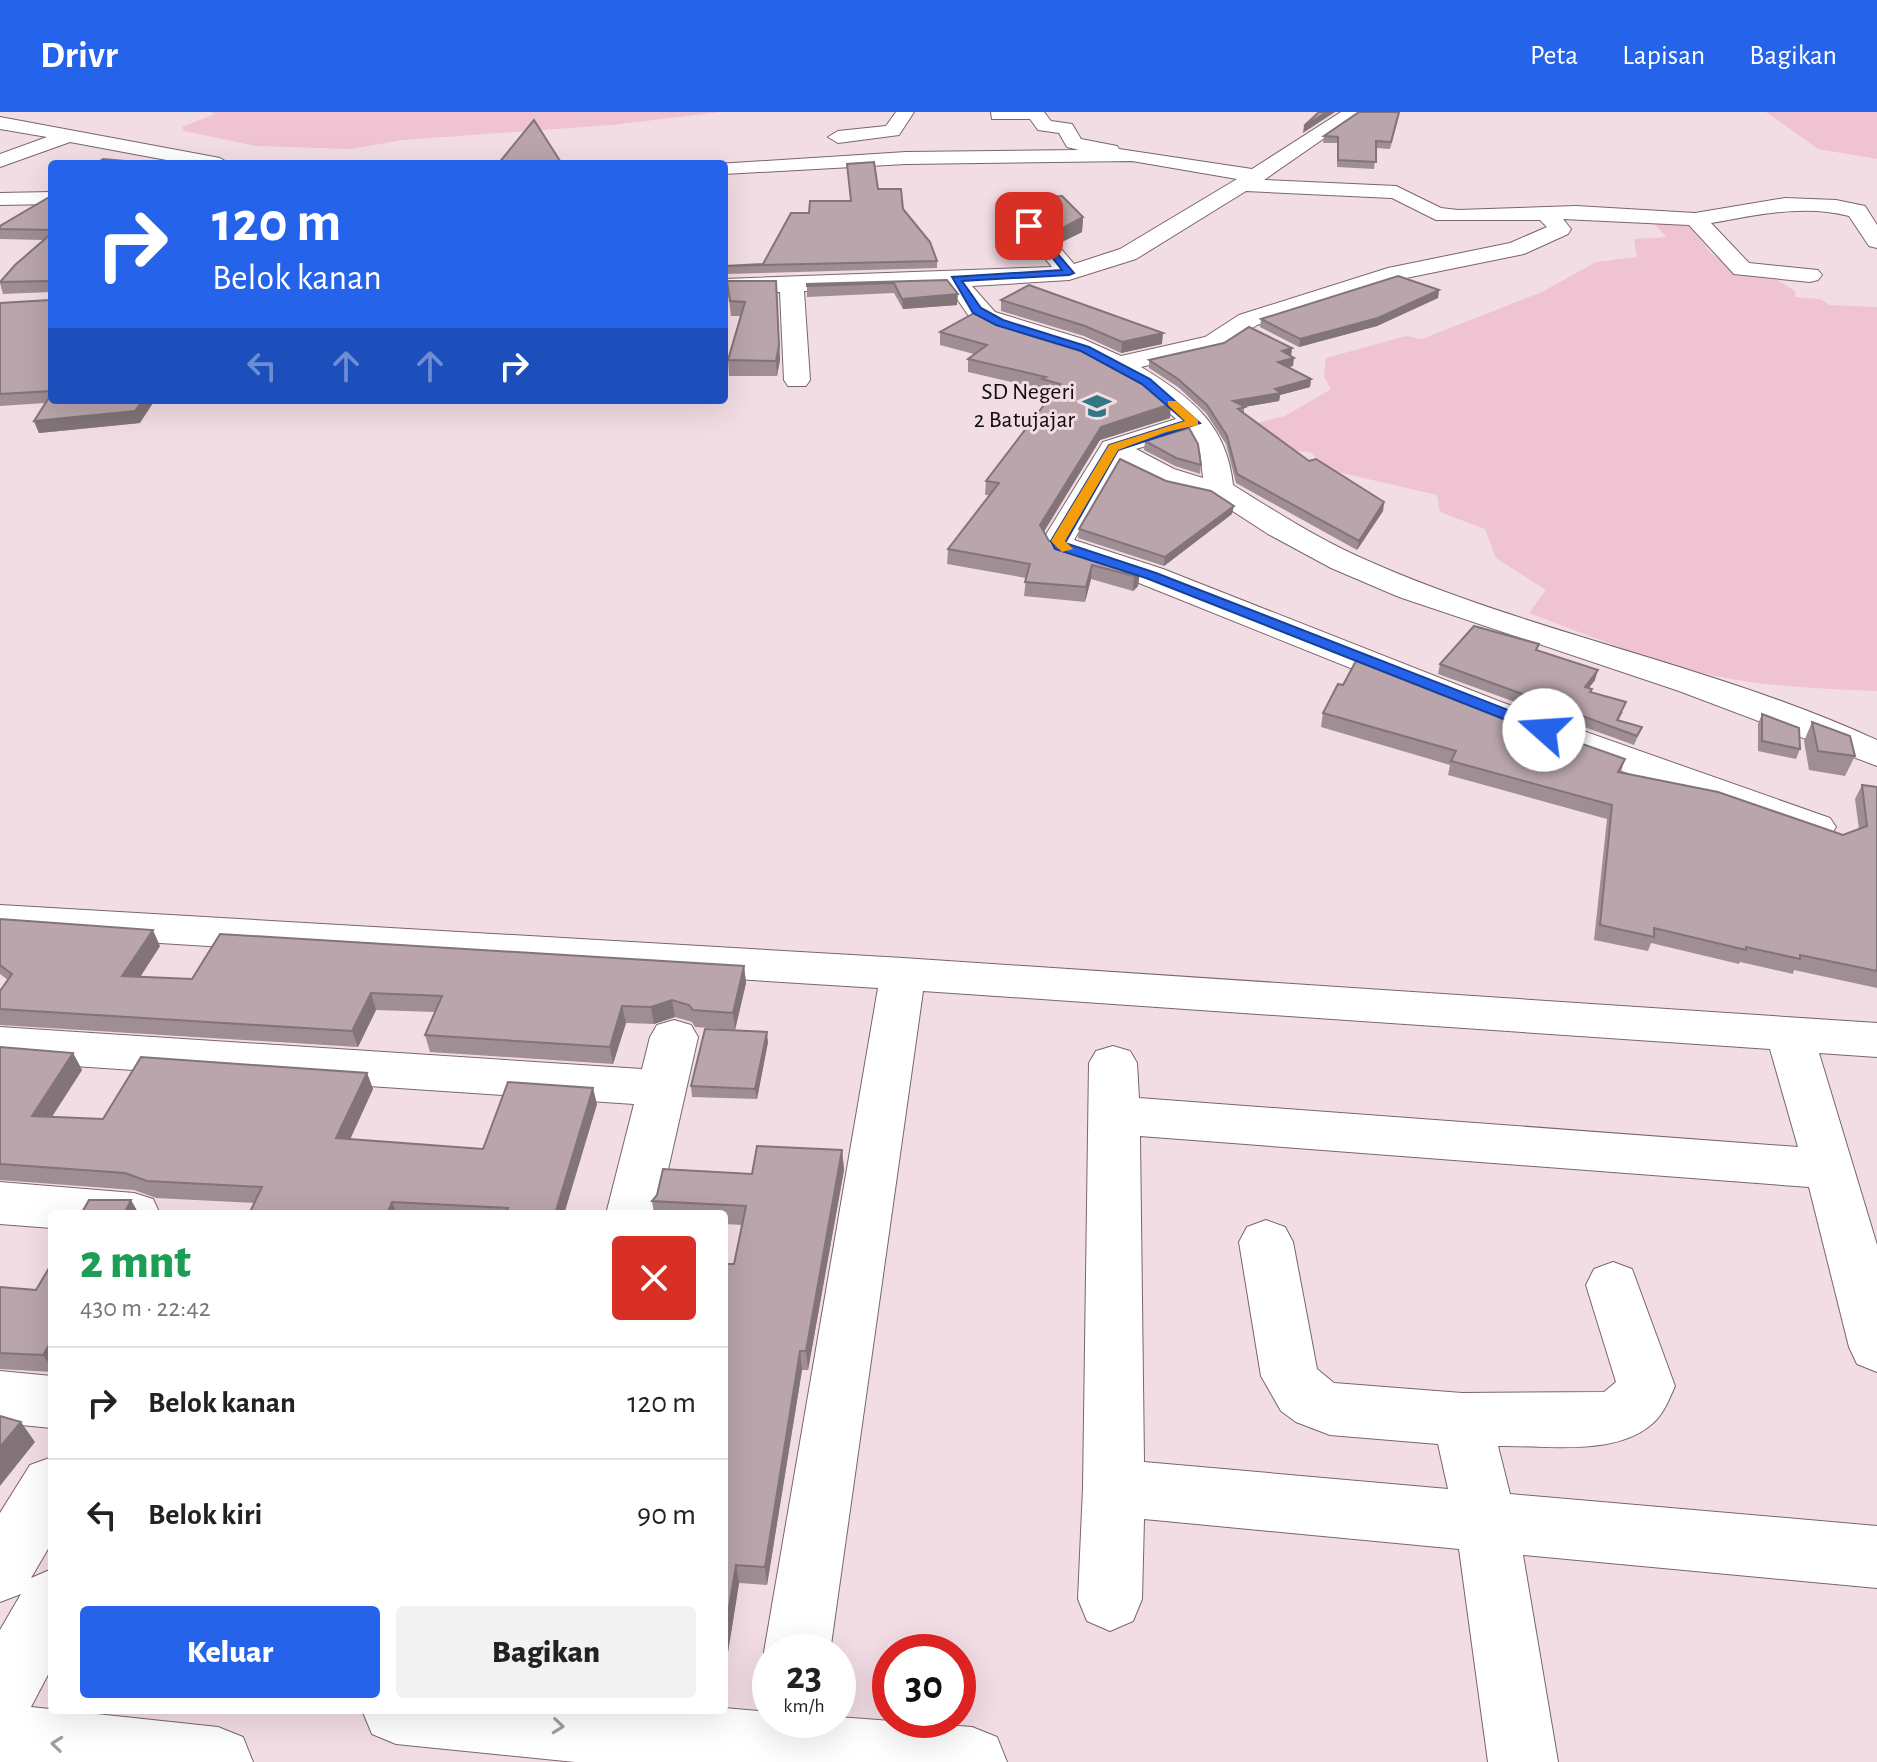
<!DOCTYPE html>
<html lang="id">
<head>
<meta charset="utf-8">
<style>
  body { margin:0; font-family:"Alegreya Sans",sans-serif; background:#f2f2f2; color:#222; height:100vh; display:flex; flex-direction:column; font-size:30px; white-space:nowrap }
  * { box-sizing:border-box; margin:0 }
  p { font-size:26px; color:#767676 }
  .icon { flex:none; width:44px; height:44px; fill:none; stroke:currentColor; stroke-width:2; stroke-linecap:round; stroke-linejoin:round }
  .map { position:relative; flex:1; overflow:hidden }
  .panel { position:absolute; left:48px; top:1098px; width:680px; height:504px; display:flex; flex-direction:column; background:#fff; border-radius:8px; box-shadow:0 8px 32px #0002 }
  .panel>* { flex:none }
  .banner { position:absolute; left:48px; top:48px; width:680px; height:244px; border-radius:8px; box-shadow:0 8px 32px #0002; background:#2563eb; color:#fff; overflow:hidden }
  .speed { position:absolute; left:752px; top:1522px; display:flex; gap:16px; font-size:40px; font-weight:700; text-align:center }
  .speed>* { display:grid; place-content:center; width:104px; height:104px; border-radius:50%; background:#fff; box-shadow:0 8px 32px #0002; line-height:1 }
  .speed small { font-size:20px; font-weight:400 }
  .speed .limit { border:12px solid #d22; background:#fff; color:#111 }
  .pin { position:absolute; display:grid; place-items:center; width:68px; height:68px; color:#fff; margin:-34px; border-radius:16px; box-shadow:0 4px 12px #0006 }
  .me { position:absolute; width:88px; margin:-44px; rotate:289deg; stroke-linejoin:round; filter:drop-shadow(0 0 6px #0008) }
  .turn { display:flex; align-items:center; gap:28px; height:168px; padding:0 32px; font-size:36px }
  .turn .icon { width:104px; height:104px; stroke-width:2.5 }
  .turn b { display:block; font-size:56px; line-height:68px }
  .lanes { display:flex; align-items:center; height:76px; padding:0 32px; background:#0003; justify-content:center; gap:40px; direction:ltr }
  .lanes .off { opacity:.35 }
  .round { display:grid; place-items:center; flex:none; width:84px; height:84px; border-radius:8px; background:#f2f2f2 }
  .summary { display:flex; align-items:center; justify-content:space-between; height:136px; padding:0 32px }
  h1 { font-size:48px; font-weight:800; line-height:60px; color:#1e9e55 }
  .primary-button { display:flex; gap:16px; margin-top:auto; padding:16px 32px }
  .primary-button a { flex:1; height:92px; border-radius:8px; background:#2563eb; color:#fff; font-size:32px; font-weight:800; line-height:92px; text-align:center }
  .primary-button a+a { background:#f2f2f2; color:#222 }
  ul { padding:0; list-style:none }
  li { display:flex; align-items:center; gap:24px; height:112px; padding:0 32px; border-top:2px solid #e0e0e0 }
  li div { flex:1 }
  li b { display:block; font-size:30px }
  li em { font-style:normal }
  header { display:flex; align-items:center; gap:48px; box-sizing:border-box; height:112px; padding:0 40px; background:#2563eb; color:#fff }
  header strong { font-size:38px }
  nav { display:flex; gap:44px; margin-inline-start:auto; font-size:28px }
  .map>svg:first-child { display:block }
  .green { fill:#efc3d1 }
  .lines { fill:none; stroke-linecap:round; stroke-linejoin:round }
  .minor-casing { stroke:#79666c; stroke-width:2 }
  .minor { fill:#fff; fill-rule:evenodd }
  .wall { fill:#9f8e93 }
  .shaded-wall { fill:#827478 }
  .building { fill:#b9a5ab; stroke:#827478; stroke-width:2 }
  .oneway { stroke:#a19e9f }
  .route { fill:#2563eb; stroke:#184099; stroke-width:2 }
  .slow { fill:#f59e0b }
  .labels { text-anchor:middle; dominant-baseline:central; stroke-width:6; stroke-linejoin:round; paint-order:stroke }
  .far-poi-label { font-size:24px; fill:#130c0f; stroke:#f3dde4; text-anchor:end }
</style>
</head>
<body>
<header>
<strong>Drivr</strong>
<nav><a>Peta</a><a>Lapisan</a><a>Bagikan</a></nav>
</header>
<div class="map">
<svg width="1877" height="1650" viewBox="0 0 1877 1650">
  <rect width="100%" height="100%" fill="#f3dde4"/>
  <g class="green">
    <polygon points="210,0 720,0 612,13 402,28 352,37 256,34 184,19 182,15 215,2"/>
    <polygon points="1766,0 1877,0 1877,47 1818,37"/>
    <path d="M 1651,109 L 1685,110 L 1712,142 L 1741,160 L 1774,166 L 1795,179 L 1795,185 L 1820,187 L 1830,193 L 1877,195 L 1877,579 C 1822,577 1765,575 1711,563 C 1649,549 1588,523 1529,501 L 1546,478 L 1496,446 L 1485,417 L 1440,400 L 1437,383 L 1329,358 L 1310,340 L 1234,336 L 1219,321 L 1285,304 L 1331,277 L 1324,265 L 1326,246 L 1406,224 L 1422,227 L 1542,180 L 1596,150 L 1637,145 L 1634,127 L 1667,125 Z"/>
  </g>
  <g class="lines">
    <defs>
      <g id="minor">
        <polygon points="896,0 914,0 899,23 838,31 828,25 838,19 886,14"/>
        <path d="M 991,0 L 1044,0 L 1051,9 L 1072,12 L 1081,27 L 1117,34 L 1119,37 L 1252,57 L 1341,0 L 1362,0 L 1264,68 L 1396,74 L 1441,96 L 1458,98 L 1576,94 L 1695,101 L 1785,86 L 1836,88 L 1865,94 L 1877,113 L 1877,136 L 1869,134 L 1849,104 C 1803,92 1757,103 1711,111 L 1749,151 L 1818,158 L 1822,163 L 1818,168 L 1810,170 L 1734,162 L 1689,113 L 1563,107 L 1571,117 L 1568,122 L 1524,142 L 1401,167 L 1257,213 L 1222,236 L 1141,255 C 1191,285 1227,313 1233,373 C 1273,398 1312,423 1355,443 C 1523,520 1709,551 1877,628 L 1877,654 L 1679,579 L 1399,485 L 1331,456 L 1268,422 L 1211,385 L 1166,375 L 1118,352 L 1074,428 L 1163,457 L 1501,590 L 1830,706 L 1836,715 L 1830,724 L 1816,728 L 1802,724 L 1475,606 L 1139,471 L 1049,441 L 1042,429 L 1103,330 L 1176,307 C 1114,246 1053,239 977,210 L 968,203 L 949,175 L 804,179 L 810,268 L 806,274 L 788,274 L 784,268 L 780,180 L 724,181 L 724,167 L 1052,155 L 1018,114 L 1029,107 L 1037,109 L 1074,152 L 1120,137 L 1237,67 L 1132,49 L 906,52 L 724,62 L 724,52 L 717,52 L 906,40 L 1079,38 L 1067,35 L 1059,21 L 1038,18 L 1030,7 L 992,7 ZM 1246,79 L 1392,86 L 1436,108 L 1540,108 L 1547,115 L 1510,131 L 1388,156 L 1239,203 L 1205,225 L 1121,244 L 1083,227 L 995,200 L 972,174 L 1069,168 L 1136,147 ZM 1189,321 L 1200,340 L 1203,366 L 1174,357 L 1136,337 Z"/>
        <polygon points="0,5 220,46 230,52 188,52 70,30 0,55 0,42 47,25 0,17"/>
        <polygon points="52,80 52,92 0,93 0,81"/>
        <path d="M 0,793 L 903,846 L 1877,911 L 1877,945 L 1819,941 L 1877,1133 L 1877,1260 L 1857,1252 L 1849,1235 L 1809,1075 L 1140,1024 L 1144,1350 L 1448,1377 L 1438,1332 L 1330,1323 L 1296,1310 L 1281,1299 L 1261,1264 L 1239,1130 L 1247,1115 L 1266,1108 L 1285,1115 L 1293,1130 L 1317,1257 L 1334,1271 L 1462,1281 L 1604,1280 L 1616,1270 L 1586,1173 L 1594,1157 L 1613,1150 L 1632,1157 L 1675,1274 C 1669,1287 1664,1302 1652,1312 C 1614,1345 1545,1333 1498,1334 L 1510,1382 L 1877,1414 L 1877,1476 L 1523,1443 L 1558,1650 L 1488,1650 L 1459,1437 L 1144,1407 L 1142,1487 L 1133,1509 L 1110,1519 L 1087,1509 L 1078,1487 L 1083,1376 L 1089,951 L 1096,939 L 1113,934 L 1130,939 L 1137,951 L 1139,986 L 1798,1035 L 1770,937 L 923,879 L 830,1540 L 770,1540 L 770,1555 L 764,1540 L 878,876 L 0,821 Z"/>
        <polygon points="674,908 691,913 698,925 658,1102 606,1102 634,992 0,949 0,915 642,957 650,925 657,913"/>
        <polygon points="0,1070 134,1081 153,1087 160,1102 52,1102 52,1116 0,1112"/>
        <polygon points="0,1259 52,1264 52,1316 0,1311"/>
        <polygon points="52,1345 52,1430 31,1466 52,1457 52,1555 31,1595 218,1615 243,1625 253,1650 0,1650 0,1518 21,1482 0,1490 0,1401 30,1353"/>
        <polygon points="724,1596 770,1600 770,1608 838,1608 838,1605 972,1615 997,1625 1007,1650 575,1650 396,1632 372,1622 362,1598"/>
      </g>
    </defs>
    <use href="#minor" class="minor-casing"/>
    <use href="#minor" class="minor"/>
  </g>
  <g class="wall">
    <polygon points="1400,0 1390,37 1376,36 1374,57 1337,55 1337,31 1323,31 1324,24"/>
    <polygon points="878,77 903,97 937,149 937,156 725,162 724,154 763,152 809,101 850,89"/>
    <polygon points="52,80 52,288 140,311 39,321 34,309 45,291 0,294 0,191 50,188 50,180 3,182 0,171 43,128 0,127 0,114 51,84"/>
    <polygon points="1023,87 1083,105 1082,120 1060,131 1039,107 1026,105 1023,101"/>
    <polygon points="947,168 957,193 903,197 894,181 807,185 807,172"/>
    <polygon points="727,169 776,169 780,248 777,264 729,264 728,248 740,204 731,204"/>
    <polygon points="1439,178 1438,186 1377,214 1299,235 1260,215 1261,207"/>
    <polygon points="1001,188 1162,232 1121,241 1084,224 1001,199"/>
    <polygon points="976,200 1170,306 1100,328 1044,420 1049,429 1140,459 1138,474 1133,479 1091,467 1085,490 1024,484 1026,466 947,452 948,437 989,383 985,383 986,369 1052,283 1042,280 1042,277 968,260 968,247 974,242 940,233 940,220"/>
    <polygon points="1292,236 1291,244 1293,254 1288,255 1311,267 1310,275 1280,283 1279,289 1244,295 1244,301 1309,349 1384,390 1383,399 1357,438 1236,371 1226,332 1206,301 1178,275 1149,256 1149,248"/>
    <polygon points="1145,329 1201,353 1200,362 1175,354 1144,338"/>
    <polygon points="1166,369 1232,402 1164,454 1078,426 1079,417"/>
    <polygon points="1539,532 1537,539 1595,568 1589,576 1592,577 1591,580 1623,600 1618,609 1642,615 1634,633 1438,562 1440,552"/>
    <polygon points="1478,595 1625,647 1621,660 1843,723 1859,717 1855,687 1862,673 1877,675 1877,876 1794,858 1793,862 1740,850 1739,852 1651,831 1648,839 1594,828 1607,707 1448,663 1450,653 1321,615 1323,601"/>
    <polygon points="1762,602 1800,637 1796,647 1758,639 1758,612"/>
    <polygon points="1812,610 1855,644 1845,664 1809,658 1804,629"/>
    <polygon points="0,807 160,834 140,865 192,867 744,854 746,871 735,918 695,915 692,910 675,905 654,912 626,911 613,952 430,940 425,923 435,900 376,898 358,935 0,913 0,879 8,868 0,862"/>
    <polygon points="768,930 757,987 692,985 691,974"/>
    <polygon points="0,935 73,941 82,958 52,1005 103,1007 367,961 373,977 350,1027 483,1037 597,992 564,1102 249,1102 255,1091 156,1086 134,1078 0,1068"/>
    <polygon points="842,1038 844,1058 808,1258 802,1258 767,1473 739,1471 724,1565 724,1152 734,1152 742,1113 724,1112 724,1102 654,1102 652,1089"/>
    <polygon points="52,1151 52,1260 0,1257 0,1175 36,1178"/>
  </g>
  <g class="shaded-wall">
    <polygon points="1327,0 1335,0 1303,21 1304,14"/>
    <polygon points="1083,105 1082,120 1060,131 1061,117"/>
    <polygon points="776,169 780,248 777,264 776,249"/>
    <polygon points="1439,178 1438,186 1377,214 1299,235 1300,227"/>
    <polygon points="958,182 957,193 903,197 902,187"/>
    <polygon points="1163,221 1162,232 1121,241 1122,230"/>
    <polygon points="1292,236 1291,244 1282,239"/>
    <polygon points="1294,246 1293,254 1276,258 1278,250"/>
    <polygon points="1311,267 1310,275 1280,283 1279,289 1232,297 1233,289"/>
    <polygon points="143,288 155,288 140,311 39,321 34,309"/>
    <polygon points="1171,292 1170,306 1100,328 1039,427 1040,413 1101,315"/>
    <polygon points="1384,390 1383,399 1357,438 1359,429"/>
    <polygon points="1234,394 1232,402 1164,454 1165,445"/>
    <polygon points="1092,453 1091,467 1085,490 1086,475"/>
    <polygon points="1140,459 1138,474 1133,479 1134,464"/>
    <polygon points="1598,558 1595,568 1582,584 1585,575"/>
    <polygon points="153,818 160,834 130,881 122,864"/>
    <polygon points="744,854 746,871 735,918 733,901"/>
    <polygon points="371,881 376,898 358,935 352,919"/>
    <polygon points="672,888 675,905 654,912 651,895"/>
    <polygon points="622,894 626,911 613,952 610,935"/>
    <polygon points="767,920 768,930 757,987 755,977"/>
    <polygon points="73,941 82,958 41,1021 32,1004"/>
    <polygon points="367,961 373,977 343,1043 336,1026"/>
    <polygon points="593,976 597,992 564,1102 555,1102"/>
    <polygon points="842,1038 844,1058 808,1258 806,1239"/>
    <polygon points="131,1088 139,1102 124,1102"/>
    <polygon points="392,1090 397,1102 387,1102"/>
    <polygon points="52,1228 52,1256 43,1243"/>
    <polygon points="800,1239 802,1258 767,1473 765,1455"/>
    <polygon points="21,1310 35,1330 0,1374 0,1335"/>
    <polygon points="736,1453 739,1471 724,1565 724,1526"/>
  </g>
  <g class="building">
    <polygon points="1319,0 1327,0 1304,14"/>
    <polygon points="1359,0 1399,0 1391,30 1376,29 1376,50 1338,48 1338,25 1324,24"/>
    <polygon points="534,8 562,52 498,52"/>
    <polygon points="103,47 158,52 96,52"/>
    <polygon points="874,50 878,77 901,77 903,97 930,130 937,149 724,154 763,152 791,101 809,101 810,89 851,89 847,52"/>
    <polygon points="51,80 52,118 0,117 0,114 51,84"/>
    <polygon points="1062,84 1083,105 1061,117 1040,93 1027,91 1023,87"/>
    <polygon points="52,121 52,279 0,282 0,191 50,188 51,172 48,169 0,170 15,153"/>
    <polygon points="1398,164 1439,178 1378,206 1300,227 1261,207"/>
    <polygon points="947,168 958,182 902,187 894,171 807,174 807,172"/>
    <polygon points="727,169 776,169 779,233 776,249 728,248 745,190 730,189"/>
    <polygon points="1029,173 1163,221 1122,230 1085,214 1001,188"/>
    <polygon points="976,200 1105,247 1152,276 1171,292 1101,315 1040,413 1049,429 1140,459 1134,464 1092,453 1086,475 1025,470 1030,452 948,437 999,371 986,369 1060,272 1042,267 1046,265 968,247 987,233 940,220"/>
    <polygon points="1249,215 1292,236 1282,239 1294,246 1278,250 1311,267 1275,277 1281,281 1233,289 1245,295 1238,297 1309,349 1316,347 1384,390 1359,429 1237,362 1227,324 1207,293 1178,267 1149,248 1224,231"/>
    <polygon points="52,281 52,288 143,288 135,299 34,309"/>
    <polygon points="1189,316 1198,332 1201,353 1176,346 1145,329"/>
    <polygon points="1120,347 1166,369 1211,379 1234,394 1165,445 1079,417"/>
    <polygon points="1474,514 1539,532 1536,538 1598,558 1585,575 1592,577 1590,580 1626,590 1617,608 1642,615 1637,624 1440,552"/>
    <polygon points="1357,547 1478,595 1625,647 1618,660 1718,680 1843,723 1867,714 1862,673 1877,675 1877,859 1800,843 1800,847 1746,835 1746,838 1654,816 1654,825 1600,813 1612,693 1451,649 1456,639 1323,601 1338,572 1343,573"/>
    <polygon points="1762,602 1799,616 1800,637 1762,629"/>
    <polygon points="1812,610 1850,624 1855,644 1818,639"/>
    <polygon points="0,807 153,818 122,864 192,867 220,822 744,854 733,901 693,898 689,893 672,888 651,895 622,894 610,935 425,923 442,884 371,881 352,919 0,897 0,879 12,862 0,853"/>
    <polygon points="705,917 767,920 755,977 691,974"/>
    <polygon points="0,935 73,941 32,1004 103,1007 141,945 367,961 336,1026 483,1037 508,970 593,976 555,1102 506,1102 508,1096 392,1090 387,1102 249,1102 262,1075 147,1069 125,1061 0,1052"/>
    <polygon points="757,1034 842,1038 806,1239 800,1239 765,1455 736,1453 724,1526 724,1152 734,1152 746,1094 652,1089 657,1083 663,1057 752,1062"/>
    <polygon points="89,1088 131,1088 124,1102 81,1102"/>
    <polygon points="52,1151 52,1228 43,1243 0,1241 0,1175 36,1178"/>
    <polygon points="0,1304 21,1310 0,1335"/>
  </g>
  <defs><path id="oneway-chevron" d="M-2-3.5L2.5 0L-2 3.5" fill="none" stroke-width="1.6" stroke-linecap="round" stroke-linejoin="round" transform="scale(2)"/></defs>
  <g class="oneway">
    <use href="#oneway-chevron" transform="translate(558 1614) rotate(6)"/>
    <use href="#oneway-chevron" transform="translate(57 1632) rotate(-174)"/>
  </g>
  <polygon class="route" points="1026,112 1032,112 1074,161 1069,163 962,169 981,196 1003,208 1089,235 1150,267 1200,311 1118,338 1065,431 1156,461 1549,614 1549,621 1539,621 1146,466 1055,437 1051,429 1109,333 1185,309 1142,272 1081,239 996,213 973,201 952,165 1062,158"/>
  <polygon class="slow" points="1168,289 1176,289 1198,308 1198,313 1166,320 1118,338 1065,429 1073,437 1062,440 1051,429 1109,333 1185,309 1168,293"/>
  <defs>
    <symbol id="school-bare" viewBox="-9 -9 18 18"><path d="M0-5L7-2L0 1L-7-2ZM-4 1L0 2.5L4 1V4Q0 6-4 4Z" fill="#317982" stroke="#f3dde4" stroke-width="2.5" paint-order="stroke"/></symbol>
  </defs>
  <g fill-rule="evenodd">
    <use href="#school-bare" x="1077" y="274" width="40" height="40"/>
  </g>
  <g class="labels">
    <g class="far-poi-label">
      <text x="1075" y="280">SD Negeri<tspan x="1075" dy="28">2 Batujajar</tspan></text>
    </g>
  </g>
</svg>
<div class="speed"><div>23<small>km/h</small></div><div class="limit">30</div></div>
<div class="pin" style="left:1029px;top:114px;background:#d93025"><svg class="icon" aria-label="arrive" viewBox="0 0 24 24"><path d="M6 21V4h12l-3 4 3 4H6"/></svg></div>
<svg class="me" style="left:1544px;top:618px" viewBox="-20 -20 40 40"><circle r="19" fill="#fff"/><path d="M0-13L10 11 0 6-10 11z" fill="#2563eb"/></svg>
<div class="banner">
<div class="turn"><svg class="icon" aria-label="right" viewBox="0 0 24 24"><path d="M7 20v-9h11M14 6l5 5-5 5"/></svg><div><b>120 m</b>Belok kanan</div></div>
<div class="lanes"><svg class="icon off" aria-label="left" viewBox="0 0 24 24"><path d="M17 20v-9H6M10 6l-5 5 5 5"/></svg><svg class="icon off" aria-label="ahead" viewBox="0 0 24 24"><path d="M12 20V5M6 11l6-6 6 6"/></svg><svg class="icon off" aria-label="ahead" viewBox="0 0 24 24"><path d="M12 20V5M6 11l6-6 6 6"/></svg><svg class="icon" aria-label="right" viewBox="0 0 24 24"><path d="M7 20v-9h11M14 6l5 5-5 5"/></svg></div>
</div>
<section class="panel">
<div class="summary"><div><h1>2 mnt</h1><p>430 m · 22:42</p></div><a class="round" style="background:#d93025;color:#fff"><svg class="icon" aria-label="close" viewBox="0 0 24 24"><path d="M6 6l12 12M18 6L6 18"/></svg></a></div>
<ul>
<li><svg class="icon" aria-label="right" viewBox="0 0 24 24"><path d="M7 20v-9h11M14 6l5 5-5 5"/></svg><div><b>Belok kanan</b></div><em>120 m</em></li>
<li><svg class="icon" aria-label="left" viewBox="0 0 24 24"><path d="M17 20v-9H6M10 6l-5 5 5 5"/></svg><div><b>Belok kiri</b></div><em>90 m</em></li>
</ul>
<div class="primary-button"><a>Keluar</a><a>Bagikan</a></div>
</section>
</div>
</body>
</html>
